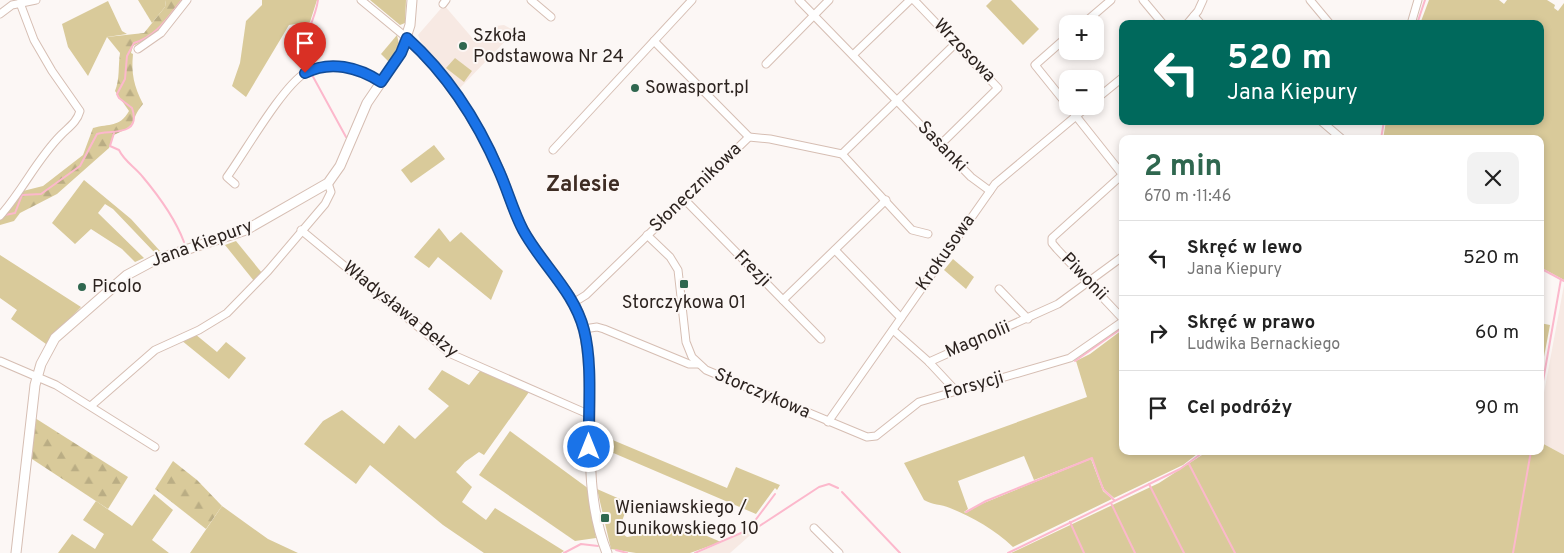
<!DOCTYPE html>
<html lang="pl">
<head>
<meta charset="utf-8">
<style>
  body { margin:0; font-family:Overpass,sans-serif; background:#f2f2f2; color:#222; height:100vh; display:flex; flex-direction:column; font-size:19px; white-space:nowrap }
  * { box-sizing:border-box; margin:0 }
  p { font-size:16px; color:#767676 }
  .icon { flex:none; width:28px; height:28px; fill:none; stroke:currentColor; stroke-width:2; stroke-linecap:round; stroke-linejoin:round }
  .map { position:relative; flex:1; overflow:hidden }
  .sheet { position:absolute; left:1119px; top:135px; width:425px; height:320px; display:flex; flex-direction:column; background:#fff; border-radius:10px; box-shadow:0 2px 8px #0003 }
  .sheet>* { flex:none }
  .guide { position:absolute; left:1119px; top:20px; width:425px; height:105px; border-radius:10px; box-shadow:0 2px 8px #0003; background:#00695c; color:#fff; overflow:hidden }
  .buttons { position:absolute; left:1059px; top:15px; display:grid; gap:10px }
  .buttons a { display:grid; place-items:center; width:45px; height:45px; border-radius:10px; background:#fff; box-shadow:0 2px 8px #0003; font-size:25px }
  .pin { position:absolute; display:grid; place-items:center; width:42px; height:42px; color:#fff; margin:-51px -21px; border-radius:50% 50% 50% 0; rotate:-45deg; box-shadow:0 0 5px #0007 }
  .pin .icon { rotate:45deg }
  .me { position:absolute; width:55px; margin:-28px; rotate:0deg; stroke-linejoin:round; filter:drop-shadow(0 0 4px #0008) }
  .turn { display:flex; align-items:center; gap:18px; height:105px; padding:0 25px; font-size:22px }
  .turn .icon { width:65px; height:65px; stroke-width:2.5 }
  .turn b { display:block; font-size:35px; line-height:42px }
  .round { display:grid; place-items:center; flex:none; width:52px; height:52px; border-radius:10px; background:#f2f2f2 }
  .head { display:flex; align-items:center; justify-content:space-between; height:85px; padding:0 25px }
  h1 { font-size:30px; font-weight:700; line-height:38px; color:#2f674f }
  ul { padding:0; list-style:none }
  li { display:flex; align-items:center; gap:15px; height:75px; padding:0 25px; border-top:1px solid #e0e0e0 }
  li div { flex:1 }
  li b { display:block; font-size:19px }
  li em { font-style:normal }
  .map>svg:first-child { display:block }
  .built { fill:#f7e9e3 }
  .green { fill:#d9ca9a }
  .forest { fill:url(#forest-firs) }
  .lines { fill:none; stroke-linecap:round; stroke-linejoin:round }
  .stream { stroke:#fcb8cc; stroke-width:2 }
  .minor-casing { stroke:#d6beb3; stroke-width:9 }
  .tertiary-casing { stroke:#d6beb3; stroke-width:11 }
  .minor { stroke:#fff; stroke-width:7 }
  .tertiary { stroke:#fff; stroke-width:9 }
  .route-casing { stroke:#114b97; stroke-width:12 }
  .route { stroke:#1a73e8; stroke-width:9 }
  .poi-dot { fill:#2f674f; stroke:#fcf7f5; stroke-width:2 }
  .labels { text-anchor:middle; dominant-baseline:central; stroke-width:4; stroke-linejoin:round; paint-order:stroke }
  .poi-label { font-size:18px; fill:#2c231f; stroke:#fcf7f5; text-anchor:start }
  .street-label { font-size:18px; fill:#2c231f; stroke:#fcf7f5 }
  .district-label { font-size:22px; font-weight:bold; fill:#3e2c23; stroke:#fcf7f5 }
</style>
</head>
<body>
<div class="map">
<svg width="1564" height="553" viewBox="0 0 1564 553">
  <defs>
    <pattern id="forest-firs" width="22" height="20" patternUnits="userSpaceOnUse" patternTransform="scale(1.25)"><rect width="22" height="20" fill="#d9ca9a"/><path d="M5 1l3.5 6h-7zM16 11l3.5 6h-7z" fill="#baad84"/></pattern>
  </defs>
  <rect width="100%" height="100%" fill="#fcf7f5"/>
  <g class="built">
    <polygon points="444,5 474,40 483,40 495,26 504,25 515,31 460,88 421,42 418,35"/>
    <polygon points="1564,285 1564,455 1540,442 1540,414"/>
    <polygon points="754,528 756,530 730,553 698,553"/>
  </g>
  <g class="green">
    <polygon points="138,0 166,0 165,7 152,23"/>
    <polygon points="262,0 317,0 310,22 289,25 246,97 232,86 240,63 246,21 262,5"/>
    <polygon points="370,0 406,0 405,23 400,25"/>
    <polygon points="992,0 1011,0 1039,29 1023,45 986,6"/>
    <polygon points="1429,0 1499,0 1504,4 1507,0 1547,0 1555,5 1554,8 1558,11 1564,3 1564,280 1540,267 1540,139 1383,139 1386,121 1540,121 1540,24 1420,24"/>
    <polygon points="108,1 122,31 127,34 107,37 88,76 68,47 62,24"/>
    <polygon points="397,35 399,44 389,62 381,54"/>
    <polygon points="455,58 472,71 464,82 446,68"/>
    <polygon points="434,145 445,159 411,183 401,170"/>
    <polygon points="84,180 131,219 160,251 155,253 113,209 105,204 98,213 144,258 135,262 122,249 91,229 75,244 52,223"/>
    <polygon points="439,228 450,242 461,232 503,271 491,300 438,257 429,268 414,257"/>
    <polygon points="236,241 262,273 254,281 225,245"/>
    <polygon points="0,255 81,307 46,344 11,319 17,310 0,298"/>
    <polygon points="953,259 974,277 966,289 944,270"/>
    <polygon points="1540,323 1550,325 1540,378"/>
    <path d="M 1122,330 L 1122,451 L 1201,451 L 1183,465 L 1114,498 L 1104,489 L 1091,458 L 1034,480 L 1024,456 L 958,481 L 968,509 L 964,512 L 966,513 L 979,505 L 1091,459 L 1103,491 L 1112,499 L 1013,547 C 994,529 974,518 950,508 C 941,504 932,505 924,500 L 904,463 L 1087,397 L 1076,361 L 1090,354 Z"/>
    <polygon points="195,334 217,352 226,342 246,358 229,379 181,340"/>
    <polygon points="442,370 469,385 480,371 529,392 484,455 479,452 465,462 456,472 472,487 462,502 486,520 495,508 564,551 561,553 484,553 443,525 370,465 356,484 304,444 323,421 342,410 384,444 399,425 415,439 449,406 428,389"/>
    <polygon points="510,431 589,489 596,538 575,541 479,475"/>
    <polygon points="596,433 727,488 736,467 780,485 777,490 775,488 756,514 597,446"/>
    <polygon points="1540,442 1564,455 1564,553 1011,553 1159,483 1208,451 1540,451"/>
    <polygon points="597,489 629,503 618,531 627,537 686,527 721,542 690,553 636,553 611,549"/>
    <polygon points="154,494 173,510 152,540 169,553 58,553 72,534 95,549 104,534 83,520 96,501 132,526"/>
    <polygon points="222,506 268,539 298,553 190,553"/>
  </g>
  <g class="forest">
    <path d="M 166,0 L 183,0 L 160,32 L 133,46 L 131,53 L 133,54 C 131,74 134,86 143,104 C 128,122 141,123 114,135 L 109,148 L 57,194 L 20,213 L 14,221 L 0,225 L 0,219 L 19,192 L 43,186 L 83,155 L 93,128 C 110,123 119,128 129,111 L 115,91 C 120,79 118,66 120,53 L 107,37 L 144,33 L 165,7 Z"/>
    <polygon points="35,418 128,477 108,509 32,459"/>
    <polygon points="173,461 197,480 222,506 206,529 155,489"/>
  </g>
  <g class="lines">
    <g class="stream">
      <polyline points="1417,24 1425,0"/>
      <path d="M 302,48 C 307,32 316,16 318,0"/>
      <polyline points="311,73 346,137"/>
      <path d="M 114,133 L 110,146 L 119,150 C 124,161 135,167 142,176 C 158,195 175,218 184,242"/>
      <polyline points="1381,139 1384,121"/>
      <path d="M 5,215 L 15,213 L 22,195 L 41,194 L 80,166 L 97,134 C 110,130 142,137 132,108 L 119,98 L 117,94 L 125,79 L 127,56 L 134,43 C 157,36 167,18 182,0"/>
      <polyline points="1540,268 1564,281"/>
      <polyline points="1075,361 1122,328"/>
      <polyline points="1540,398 1561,279"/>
      <polyline points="1189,464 1235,553"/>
      <polyline points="1149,484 1184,553"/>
      <polyline points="842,492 900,553"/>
      <polyline points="1111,503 1135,553"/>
      <polyline points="966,512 986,501 1092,458 1103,489 1114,500"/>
      <polyline points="1070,522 1084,553"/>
      <polyline points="758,527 819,487 829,484 838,488"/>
      <polyline points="616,550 627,553"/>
      <polyline points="564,553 581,544 598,546"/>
      <polyline points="695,553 748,530 775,494"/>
      <polyline points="1008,553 1180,469 1205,451"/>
      <polyline points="1513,553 1531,451"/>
    </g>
    <defs>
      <g id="minor">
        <polyline points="361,0 407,38"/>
        <polyline points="531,0 551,17"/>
        <polyline points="799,0 971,177 990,191"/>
        <polyline points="914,0 998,88 940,145"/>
        <polyline points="1143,0 1163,24"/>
        <polyline points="1310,0 1330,24"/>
        <polyline points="443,4 446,0"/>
        <polyline points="0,14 12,5 36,0"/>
        <polyline points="1194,16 1201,24"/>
        <polyline points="1083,24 1111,0"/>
        <polyline points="1187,24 1198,11 1203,0"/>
        <polyline points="1411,24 1418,0"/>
        <polyline points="1068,36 1035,65 1068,106"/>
        <polyline points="654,41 749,137"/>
        <polyline points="138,49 161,33 187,0"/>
        <polyline points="853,55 910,0"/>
        <polyline points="766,64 829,0"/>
        <polyline points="1095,100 1122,78"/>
        <polyline points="1068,106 1122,174"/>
        <polyline points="1321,121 1342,139"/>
        <polyline points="553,150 692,0"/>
        <polyline points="842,154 956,43"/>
        <polyline points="1122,175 1052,238 1052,243 1057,249 1122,318"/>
        <path d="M 235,184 L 227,177 C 245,152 282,87 305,73 C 329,58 360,68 381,82"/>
        <polyline points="684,199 821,339"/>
        <path d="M 0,216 C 23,190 37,159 61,135 C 69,127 77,122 80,111 L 52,71 L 34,40 L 20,3"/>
        <polyline points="301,230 451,354 588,414"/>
        <polyline points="647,235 670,257 678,270 686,342 692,357 706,370 867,437 876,436 919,402 1070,358 1122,322"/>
        <polyline points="835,250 901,318"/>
        <polyline points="999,289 1028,319"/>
        <polyline points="783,300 886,200"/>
        <polyline points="573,303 586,295 749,137 770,139 842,154 912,230 928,234"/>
        <polyline points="584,329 597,327 604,329 689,364 698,364"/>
        <polyline points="893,330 929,362 956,391"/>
        <polyline points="0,361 56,385 155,447"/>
        <polyline points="929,362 1058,304 1122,257"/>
        <polyline points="92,405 155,350 199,330 227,313 268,271 325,204 331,192 328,183"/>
        <polyline points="828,422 995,184 1088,106"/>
        <polyline points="814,528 839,553"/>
      </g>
      <g id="tertiary">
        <path d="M 407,38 C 447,75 477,121 499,170 C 508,191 513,213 525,233 C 545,267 579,296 585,336 C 597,408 579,483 607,553"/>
        <polyline points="16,553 35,385 41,364 55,338 127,275 155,260 246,230 328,183 340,166 367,103 401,53 410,25 412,0"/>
      </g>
    </defs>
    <use href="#minor" class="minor-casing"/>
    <use href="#tertiary" class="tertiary-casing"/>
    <use href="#minor" class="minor"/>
    <use href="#tertiary" class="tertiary"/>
  </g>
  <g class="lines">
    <defs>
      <path id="route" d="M 305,73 C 330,60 358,67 381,82 L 401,53 L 407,38 C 447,74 478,122 499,171 C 508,191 513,211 523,230 C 542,265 574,291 584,330 C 593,365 588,411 589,447"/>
    </defs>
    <use href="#route" class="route-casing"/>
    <use href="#route" class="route"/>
  </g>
  <g class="poi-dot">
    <circle cx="463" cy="46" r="5"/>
    <circle cx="635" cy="88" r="5"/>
    <rect x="679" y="279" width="10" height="10" rx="2.5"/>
    <circle cx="82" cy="287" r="5"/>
    <rect x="600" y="513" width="10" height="10" rx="2.5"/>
  </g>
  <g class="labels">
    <g class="poi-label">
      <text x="473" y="36">Szkoła<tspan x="473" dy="21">Podstawowa Nr 24</tspan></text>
      <text x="645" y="88">Sowasport.pl</text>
      <text x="92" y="287">Picolo</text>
      <text x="684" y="303" text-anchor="middle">Storczykowa 01</text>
      <text x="615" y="508">Wieniawskiego /<tspan x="615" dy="21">Dunikowskiego 10</tspan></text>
    </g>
    <g class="street-label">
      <text transform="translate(964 51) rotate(46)">Wrzosowa</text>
      <text transform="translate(942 147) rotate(46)">Sasanki</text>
      <text transform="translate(696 188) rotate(-44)">Słonecznikowa</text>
      <text transform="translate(202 244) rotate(-20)">Jana Kiepury</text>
      <text transform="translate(946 253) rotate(-55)">Krokusowa</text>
      <text transform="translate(752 269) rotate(45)">Frezji</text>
      <text transform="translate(1084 277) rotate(46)">Piwonii</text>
      <text transform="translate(400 310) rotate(39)">Władysława Bełzy</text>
      <text transform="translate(978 340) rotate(-23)">Magnolii</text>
      <text transform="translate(974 386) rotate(-16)">Forsycji</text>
      <text transform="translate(762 394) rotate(23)">Storczykowa</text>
    </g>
    <g class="district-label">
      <text x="583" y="185">Zalesie</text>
    </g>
  </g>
</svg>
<div class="buttons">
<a>+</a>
<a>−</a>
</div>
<div class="pin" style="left:305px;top:73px;background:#d93025"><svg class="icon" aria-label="arrive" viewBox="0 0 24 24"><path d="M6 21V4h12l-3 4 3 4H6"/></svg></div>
<svg class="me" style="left:589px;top:447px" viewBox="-20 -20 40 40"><circle r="17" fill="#1a73e8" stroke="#fff" stroke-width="3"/><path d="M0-11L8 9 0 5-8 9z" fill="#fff"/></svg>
<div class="guide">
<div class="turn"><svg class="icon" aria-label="left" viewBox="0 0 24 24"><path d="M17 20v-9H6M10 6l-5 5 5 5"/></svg><div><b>520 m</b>Jana Kiepury</div></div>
</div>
<section class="sheet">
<div class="head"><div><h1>2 min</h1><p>670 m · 11:46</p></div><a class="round"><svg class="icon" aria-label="close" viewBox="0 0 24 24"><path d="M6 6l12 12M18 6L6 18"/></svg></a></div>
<ul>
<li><svg class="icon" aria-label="left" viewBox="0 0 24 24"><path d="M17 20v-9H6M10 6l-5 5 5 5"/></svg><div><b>Skręć w lewo</b><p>Jana Kiepury</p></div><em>520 m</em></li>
<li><svg class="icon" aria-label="right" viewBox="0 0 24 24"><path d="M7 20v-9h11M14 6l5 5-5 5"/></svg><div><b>Skręć w prawo</b><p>Ludwika Bernackiego</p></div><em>60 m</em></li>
<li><svg class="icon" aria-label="arrive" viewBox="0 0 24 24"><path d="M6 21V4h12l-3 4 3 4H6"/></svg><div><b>Cel podróży</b></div><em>90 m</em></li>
</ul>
</section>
</div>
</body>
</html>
